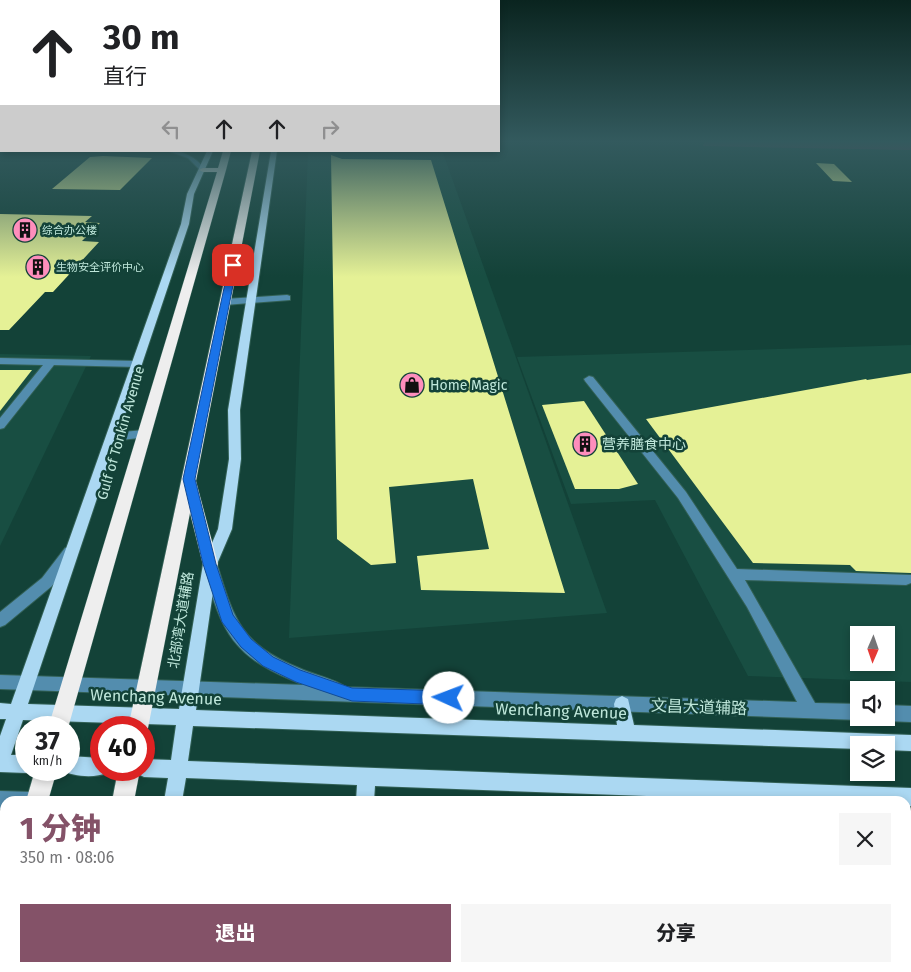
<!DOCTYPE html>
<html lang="zh">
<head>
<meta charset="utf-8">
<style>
  body { margin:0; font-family:"Fira Sans","Noto Sans SC",sans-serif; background:#f6f6f6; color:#202124; height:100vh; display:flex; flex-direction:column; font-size:19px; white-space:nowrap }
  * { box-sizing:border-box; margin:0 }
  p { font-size:16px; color:#757577 }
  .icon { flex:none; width:28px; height:28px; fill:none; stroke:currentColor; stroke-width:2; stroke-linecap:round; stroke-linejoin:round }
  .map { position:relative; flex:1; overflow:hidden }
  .sheet { position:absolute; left:0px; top:796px; width:911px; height:176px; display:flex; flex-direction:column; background:#fff; border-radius:15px 15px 0 0; box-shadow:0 2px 8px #0003 }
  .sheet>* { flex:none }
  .hud { position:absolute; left:0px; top:0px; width:500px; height:152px; box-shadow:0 2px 8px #0003; background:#fff; color:#202124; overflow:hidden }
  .needle { width:32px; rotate:182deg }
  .fabs { position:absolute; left:850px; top:626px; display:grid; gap:10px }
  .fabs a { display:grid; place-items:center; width:45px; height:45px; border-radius:0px; background:#fff; box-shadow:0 2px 8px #0003; font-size:25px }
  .speed { position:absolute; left:15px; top:716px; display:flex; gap:10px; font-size:25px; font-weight:700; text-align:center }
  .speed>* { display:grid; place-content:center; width:65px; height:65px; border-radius:50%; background:#fff; box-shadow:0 2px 8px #0003; line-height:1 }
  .speed small { font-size:12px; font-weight:400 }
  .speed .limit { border:8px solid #d22; background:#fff; color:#111 }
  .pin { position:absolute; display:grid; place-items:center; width:42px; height:42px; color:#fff; margin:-21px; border-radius:10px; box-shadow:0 2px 8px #0006 }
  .me { position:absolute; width:55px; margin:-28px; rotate:272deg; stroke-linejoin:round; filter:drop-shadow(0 0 4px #0008) }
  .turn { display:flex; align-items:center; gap:18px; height:105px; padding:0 20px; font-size:22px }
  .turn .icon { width:65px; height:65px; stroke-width:2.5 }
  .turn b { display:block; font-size:35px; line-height:42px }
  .lanes { display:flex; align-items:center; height:48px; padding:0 20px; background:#0003; justify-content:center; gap:25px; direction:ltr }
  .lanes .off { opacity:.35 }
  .round { display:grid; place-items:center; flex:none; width:52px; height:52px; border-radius:0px; background:#f6f6f6 }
  .headline { display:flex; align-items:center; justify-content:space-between; height:85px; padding:0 20px }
  h1 { font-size:30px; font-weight:800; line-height:38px; color:#845268 }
  .button { display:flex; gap:10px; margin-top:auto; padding:10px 20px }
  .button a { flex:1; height:58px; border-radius:0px; background:#845268; color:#fff; font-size:20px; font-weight:800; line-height:58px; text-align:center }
  .button a+a { background:#f6f6f6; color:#202124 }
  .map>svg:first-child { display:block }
  .built { fill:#184e42; fill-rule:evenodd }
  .green { fill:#7c3052 }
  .building { fill:#e5f196 }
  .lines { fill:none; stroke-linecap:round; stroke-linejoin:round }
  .minor-casing { stroke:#326055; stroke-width:2 }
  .major-casing { stroke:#326055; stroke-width:2 }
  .highway-casing { stroke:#326055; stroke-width:1 }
  .minor { fill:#538dae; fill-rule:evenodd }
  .major { fill:#abd8f2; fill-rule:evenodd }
  .highway { fill:#eee; fill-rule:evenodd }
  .route { fill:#1a73e8; stroke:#114b97 }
  .labels { text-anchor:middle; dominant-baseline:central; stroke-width:5; stroke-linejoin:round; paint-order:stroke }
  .far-poi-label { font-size:11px; fill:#bfe7db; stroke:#134238; text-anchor:start }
  .poi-label { font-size:14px; fill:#bfe7db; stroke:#134238; text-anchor:start }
  .street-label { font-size:14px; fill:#bfe7db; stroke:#134238 }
  .near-street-label { font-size:16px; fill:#bfe7db; stroke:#134238 }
</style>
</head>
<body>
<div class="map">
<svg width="911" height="972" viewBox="0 0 911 972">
  <rect width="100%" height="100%" fill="#134238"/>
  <g class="built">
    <polygon points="308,152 443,153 607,613 289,638"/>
    <path d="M 911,345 L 911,682 L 748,676 L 655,500 L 571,504 L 517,357 ZM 859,635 L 886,635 L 886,662 L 859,662 Z"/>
    <polygon points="0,354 91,356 0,546"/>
    <polygon points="906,875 911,875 911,972 906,964"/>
  </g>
  <polygon class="green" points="705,141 911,141 911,150 703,146"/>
  <g class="building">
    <polygon points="331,155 342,159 431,160 565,593 421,590 417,556 489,549 473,479 389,487 396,563 371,565 337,539"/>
    <polygon points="103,156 152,158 120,190 52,189 90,157"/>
    <polygon points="816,163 834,164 852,182 833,181"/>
    <polygon points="0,214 92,216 85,222 100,223 82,241 99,242 53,292 45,292 9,330 0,330"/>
    <polygon points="0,370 32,370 0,411"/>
    <polygon points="911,373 911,573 856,571 850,565 753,563 646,419 866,379 867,380"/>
    <polygon points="584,401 638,484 619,489 575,489 542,405"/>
  </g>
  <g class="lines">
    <defs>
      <g id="minor">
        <rect x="0" y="142" width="1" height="4"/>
        <path d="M 168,151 C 185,151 195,157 206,170 L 201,171 L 188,158 Z"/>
        <polygon points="287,295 290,296 290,300 225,305 220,302 225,299"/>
        <polygon points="0,358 137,361 142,364 137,367 54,365 4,428 0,429 0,418 43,365 0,364"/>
        <path d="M 589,376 L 593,377 L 686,492 L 737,569 L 911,575 L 911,583 L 906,585 L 745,580 L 815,703 L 859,704 L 859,718 L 865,718 L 859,720 L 0,689 L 0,675 L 304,685 C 233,658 222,635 203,564 L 205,560 L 210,559 L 215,560 L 217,564 C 234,620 241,644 299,668 C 314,675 333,678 346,687 L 797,702 L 747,607 L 678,498 L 585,381 L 584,379 Z"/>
        <polygon points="144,430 148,431 150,434 148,437 112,441 106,437 112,433"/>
        <polygon points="70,547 75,548 77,552 52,586 5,625 0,627 0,612 42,578 65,548"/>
        <polygon points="886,705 911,706 911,722 886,721 880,718 886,718"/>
        <polygon points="0,791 34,792 40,795 43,801 5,801 5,809 0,809"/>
        <rect x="906" y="825" width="5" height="20"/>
        <polygon points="906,864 911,866 911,892 906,890"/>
        <polygon points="157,968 179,968 177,972 155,972"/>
      </g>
      <g id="major">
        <polygon points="207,151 213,151 194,194 189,224 28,704 179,709 203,564 218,529 229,459 228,410 271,151 277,151 240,410 241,459 232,529 217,564 196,710 617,725 614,704 616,699 622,696 628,699 634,725 911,735 911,751 886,750 886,745 859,745 859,749 193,726 188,761 911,788 911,806 906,806 906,801 783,801 375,786 374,801 356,801 357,785 186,778 182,801 164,801 168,778 144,777 138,774 136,770 144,770 144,759 171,760 176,725 23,720 11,755 26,755 26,770 32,770 26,773 0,772 0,736 6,719 0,719 0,703 11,704 181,224 187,194"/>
        <path d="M 69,756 L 101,758 L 101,770 L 109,770 L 107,773 C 96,778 72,777 62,770 L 69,770 Z"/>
        <polygon points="137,968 159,968 158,972 136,972"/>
      </g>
      <g id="highway">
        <polygon points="223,151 231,151 226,170 68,728 48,728 217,172 203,172 199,170 203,168 218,168"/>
        <polygon points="252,151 260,151 196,481 218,564 216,569 210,570 204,569 190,513 148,728 144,735 144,728 128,728"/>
        <polygon points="35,770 57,770 48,801 26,801"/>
        <polygon points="118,770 140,770 134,801 112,801"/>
        <polygon points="5,897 5,936 0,938 0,899"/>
        <polygon points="76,968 102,968 101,972 75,972"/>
      </g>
    </defs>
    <use href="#minor" class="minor-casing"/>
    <use href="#major" class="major-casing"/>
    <use href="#highway" class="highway-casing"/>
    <use href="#minor" class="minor"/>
    <use href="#major" class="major"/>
    <use href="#highway" class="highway"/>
  </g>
  <linearGradient id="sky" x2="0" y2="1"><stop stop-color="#0a241f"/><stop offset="0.51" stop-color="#335a5e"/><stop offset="1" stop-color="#335a5e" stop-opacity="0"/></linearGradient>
  <rect width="911" height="277" fill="url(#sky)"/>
  <polygon class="route" points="233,263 237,265 195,479 216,564 233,615 251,639 273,657 300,670 352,688 449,691 454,693 456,698 454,703 449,705 352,701 296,682 263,666 241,647 222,622 203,564 183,479 229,265"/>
  <defs>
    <symbol id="building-disc" viewBox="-11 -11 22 22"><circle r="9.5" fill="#fe8ebc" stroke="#134238"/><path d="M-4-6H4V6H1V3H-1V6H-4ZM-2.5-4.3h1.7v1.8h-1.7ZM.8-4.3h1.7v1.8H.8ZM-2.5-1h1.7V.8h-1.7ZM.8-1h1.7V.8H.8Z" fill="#111"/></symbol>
    <symbol id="shop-disc" viewBox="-11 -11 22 22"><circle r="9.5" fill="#fe8ebc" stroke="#134238"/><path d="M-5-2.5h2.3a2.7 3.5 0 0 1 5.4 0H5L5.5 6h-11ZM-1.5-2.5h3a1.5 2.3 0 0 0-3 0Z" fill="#111"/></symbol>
  </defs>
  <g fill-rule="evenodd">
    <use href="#building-disc" x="11" y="216" width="28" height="28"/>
    <use href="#building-disc" x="24" y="253" width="28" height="28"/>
    <use href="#shop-disc" x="398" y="371" width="28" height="28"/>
    <use href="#building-disc" x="571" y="430" width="28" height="28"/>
  </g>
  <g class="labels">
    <g class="far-poi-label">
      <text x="42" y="230">综合办公楼</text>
      <text x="56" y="267">生物安全评价中心</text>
    </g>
    <g class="poi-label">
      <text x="430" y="385">Home Magic</text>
      <text x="602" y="444">营养膳食中心</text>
    </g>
    <g class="street-label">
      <text transform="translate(121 433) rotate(-74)">Gulf of Tonkin Avenue</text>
      <text transform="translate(181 620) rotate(-81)">北部湾大道辅路</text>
    </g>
    <g class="near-street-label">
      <text transform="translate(156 697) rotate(2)">Wenchang Avenue</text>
      <text transform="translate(699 707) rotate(2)">文昌大道辅路</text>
      <text transform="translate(561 711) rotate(2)">Wenchang Avenue</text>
    </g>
  </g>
</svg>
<div class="fabs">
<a><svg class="needle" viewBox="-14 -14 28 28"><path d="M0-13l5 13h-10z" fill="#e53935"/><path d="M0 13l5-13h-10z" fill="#757577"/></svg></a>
<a><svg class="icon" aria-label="sound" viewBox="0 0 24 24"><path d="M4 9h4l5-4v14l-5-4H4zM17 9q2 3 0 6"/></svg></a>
<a><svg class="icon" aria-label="layers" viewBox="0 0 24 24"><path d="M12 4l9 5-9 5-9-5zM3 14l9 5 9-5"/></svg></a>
</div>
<div class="speed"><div>37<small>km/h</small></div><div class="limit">40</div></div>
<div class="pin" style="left:233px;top:265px;background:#d93025"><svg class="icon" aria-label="arrive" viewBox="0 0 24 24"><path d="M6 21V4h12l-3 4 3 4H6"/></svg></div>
<svg class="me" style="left:449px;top:698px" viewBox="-20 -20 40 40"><circle r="19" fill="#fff"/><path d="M0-13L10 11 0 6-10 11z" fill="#1a73e8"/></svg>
<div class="hud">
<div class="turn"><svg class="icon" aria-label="ahead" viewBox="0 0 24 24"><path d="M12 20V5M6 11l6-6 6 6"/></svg><div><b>30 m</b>直行</div></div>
<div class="lanes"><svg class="icon off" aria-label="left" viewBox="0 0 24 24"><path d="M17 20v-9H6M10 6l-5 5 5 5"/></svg><svg class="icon" aria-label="ahead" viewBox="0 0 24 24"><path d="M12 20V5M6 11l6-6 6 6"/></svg><svg class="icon" aria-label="ahead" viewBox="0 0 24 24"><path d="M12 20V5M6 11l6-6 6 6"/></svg><svg class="icon off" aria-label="right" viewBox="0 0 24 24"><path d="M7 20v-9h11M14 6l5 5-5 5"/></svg></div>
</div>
<section class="sheet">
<div class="headline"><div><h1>1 分钟</h1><p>350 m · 08:06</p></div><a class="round"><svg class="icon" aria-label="close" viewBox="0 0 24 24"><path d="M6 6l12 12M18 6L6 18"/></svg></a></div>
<div class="button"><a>退出</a><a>分享</a></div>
</section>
</div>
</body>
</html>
